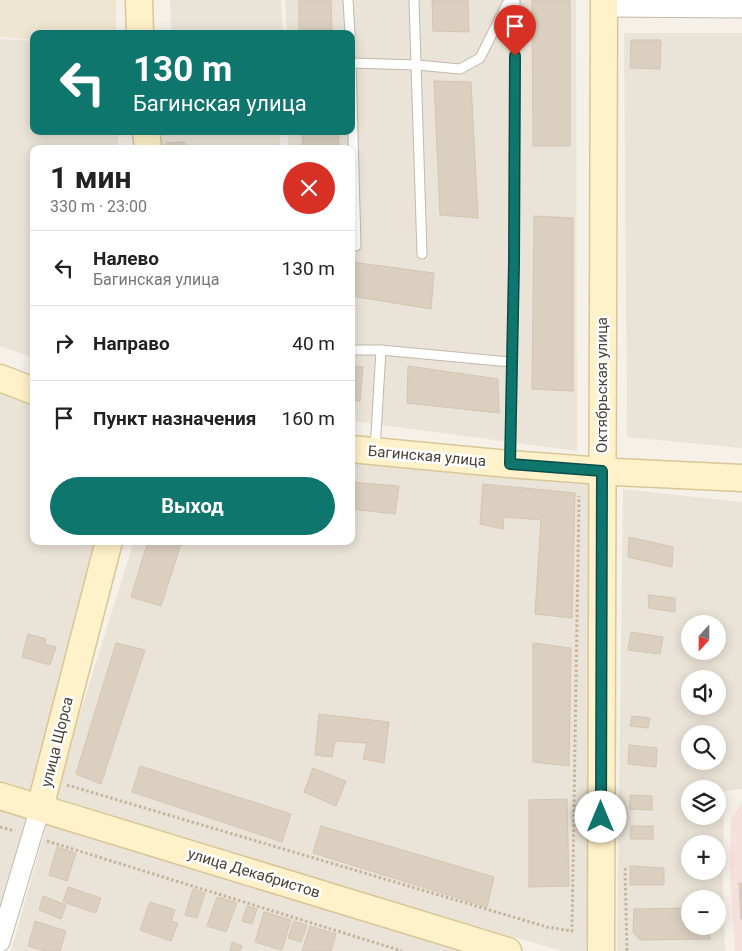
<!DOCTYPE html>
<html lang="ru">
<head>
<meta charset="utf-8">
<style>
  body { margin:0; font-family:Roboto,sans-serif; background:#f2f2f2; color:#222; height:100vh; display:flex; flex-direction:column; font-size:19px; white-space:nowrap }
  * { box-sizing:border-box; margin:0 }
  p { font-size:16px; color:#767676 }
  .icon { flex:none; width:28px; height:28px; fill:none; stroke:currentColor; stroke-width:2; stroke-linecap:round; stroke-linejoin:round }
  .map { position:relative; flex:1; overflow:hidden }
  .drawer { position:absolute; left:30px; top:145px; width:325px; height:400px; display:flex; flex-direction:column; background:#fff; border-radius:10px; box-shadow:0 2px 12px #0003 }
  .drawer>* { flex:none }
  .top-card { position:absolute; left:30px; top:30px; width:325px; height:105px; border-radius:10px; box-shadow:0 2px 12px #0003; background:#0f766e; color:#fff; overflow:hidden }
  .needle { width:32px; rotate:201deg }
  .tools { position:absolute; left:681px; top:615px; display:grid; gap:10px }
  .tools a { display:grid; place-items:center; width:45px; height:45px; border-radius:50%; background:#fff; box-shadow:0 2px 12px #0003; font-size:25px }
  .pin { position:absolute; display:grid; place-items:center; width:42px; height:42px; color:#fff; margin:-51px -21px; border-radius:50% 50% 50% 0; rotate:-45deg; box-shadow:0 0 5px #0007 }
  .pin .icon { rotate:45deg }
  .me { position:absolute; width:55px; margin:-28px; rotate:0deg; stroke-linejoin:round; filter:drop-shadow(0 0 4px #0008) }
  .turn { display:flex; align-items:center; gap:18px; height:105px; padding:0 20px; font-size:22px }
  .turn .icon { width:65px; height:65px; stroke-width:2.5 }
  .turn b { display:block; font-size:35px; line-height:42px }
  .round { display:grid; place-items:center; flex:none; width:52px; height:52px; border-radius:26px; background:#f2f2f2 }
  .summary { display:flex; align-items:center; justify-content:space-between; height:85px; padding:0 20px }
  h1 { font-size:30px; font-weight:700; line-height:38px }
  .action { display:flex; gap:10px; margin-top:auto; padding:10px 20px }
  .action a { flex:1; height:58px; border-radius:30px; background:#0f766e; color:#fff; font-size:20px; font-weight:700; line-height:58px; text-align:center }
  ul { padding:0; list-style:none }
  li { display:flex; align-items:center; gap:15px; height:75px; padding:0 20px; border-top:1px solid #e0e0e0 }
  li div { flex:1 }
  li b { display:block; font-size:19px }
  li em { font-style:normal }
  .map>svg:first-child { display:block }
  .residential { fill:#eae3d7; fill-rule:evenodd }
  .education { fill:#efe6d2 }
  .medical { fill:#f6dfdc }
  .building { fill:#dbd0c0; stroke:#d3c5b0 }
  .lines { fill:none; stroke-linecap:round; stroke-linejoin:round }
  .lane-casing { stroke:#c2b9aa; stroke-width:11 }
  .street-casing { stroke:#c2b9aa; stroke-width:21 }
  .secondary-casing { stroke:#d9c696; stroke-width:29 }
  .path { stroke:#c5b59b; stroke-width:3; stroke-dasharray:2.5 2.5; stroke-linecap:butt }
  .lane { stroke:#fff; stroke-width:9 }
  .street { stroke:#fff; stroke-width:19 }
  .secondary { stroke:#fff1c9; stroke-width:26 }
  .route-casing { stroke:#0a4d48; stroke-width:12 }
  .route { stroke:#0f766e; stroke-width:9 }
  .labels { text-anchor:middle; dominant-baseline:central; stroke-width:5; stroke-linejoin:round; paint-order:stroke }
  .street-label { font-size:15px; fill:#4a4236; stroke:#fff }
</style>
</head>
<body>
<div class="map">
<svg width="742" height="951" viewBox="0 0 742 951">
  <rect width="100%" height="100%" fill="#f5f1e9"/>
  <g class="residential">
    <polygon points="170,0 281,0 283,34 189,34 171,32"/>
    <polygon points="285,0 576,0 577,451 351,421 351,149 288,149 288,131 351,131 351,34 287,34"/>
    <polygon points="624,33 742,33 742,448 627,437"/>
    <polygon points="0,39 34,41 34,131 118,131 118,149 34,149 34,358 0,346"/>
    <rect x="156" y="131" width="124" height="18"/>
    <polygon points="0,389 34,401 34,541 94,541 33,798 0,787"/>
    <polygon points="351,458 593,479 591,930 586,951 562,951 52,803 134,541 351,541"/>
    <path d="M 623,489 L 742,502 L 742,789 L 724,791 L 723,883 L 725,951 L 617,951 ZM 690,624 L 718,624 L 718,651 L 690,651 ZM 690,679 L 718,679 L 718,706 L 690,706 ZM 690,734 L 718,734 L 718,761 L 690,761 ZM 690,789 L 718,789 L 718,816 L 690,816 ZM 690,844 L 718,844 L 718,871 L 690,871 ZM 690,899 L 718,899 L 718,926 L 690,926 Z"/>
    <polygon points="0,809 28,817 0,914"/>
    <polygon points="47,823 465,951 11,951"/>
  </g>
  <polygon class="education" points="0,0 116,0 116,34 34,34 34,40 0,37"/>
  <polygon class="medical" points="742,802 742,951 735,951 730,876 731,819"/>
  <g class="building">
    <polygon points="299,0 331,0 332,30 299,30"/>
    <polygon points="432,0 468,0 469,32 433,31"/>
    <polygon points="532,0 570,0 570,146 533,146"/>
    <polygon points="631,40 661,40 660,69 630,68"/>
    <polygon points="434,81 471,82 478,218 440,215"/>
    <polygon points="302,131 338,131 339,149 303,149"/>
    <polygon points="185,142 184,149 166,149 166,143"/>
    <polygon points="534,216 573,218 573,391 532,389"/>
    <polygon points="351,262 434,273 431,309 351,296"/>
    <polygon points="351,366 363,367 360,401 351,400"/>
    <polygon points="408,366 498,379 499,413 407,403"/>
    <polygon points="351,482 399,486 395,514 351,509"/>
    <polygon points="483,484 575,493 572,618 535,614 541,520 504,517 503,529 480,524"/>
    <polygon points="629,537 673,547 672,567 628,557"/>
    <polygon points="148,541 182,541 161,606 131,597"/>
    <polygon points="648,595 675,598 675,612 649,608"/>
    <polygon points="631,632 663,637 660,654 628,650"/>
    <polygon points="28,634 46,639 45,644 56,647 50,665 22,657"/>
    <polygon points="116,643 145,650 101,784 76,774"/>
    <polygon points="533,643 571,648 569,766 533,762"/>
    <polygon points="319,714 389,722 384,763 363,759 367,743 335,741 332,757 315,755"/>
    <polygon points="632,716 650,718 648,728 630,726"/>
    <polygon points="629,745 657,748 656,767 628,764"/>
    <polygon points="140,766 291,814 282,842 132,792"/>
    <polygon points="313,768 346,781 336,806 304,792"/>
    <polygon points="630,795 652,796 652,810 630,809"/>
    <polygon points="567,799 569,886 529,887 529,800"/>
    <polygon points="321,826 494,877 487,907 313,853"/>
    <polygon points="631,826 653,826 653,839 630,839"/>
    <polygon points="57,847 76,853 67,881 49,875"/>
    <polygon points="630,866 664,868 664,885 630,885"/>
    <polygon points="739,883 742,883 742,919 741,919"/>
    <polygon points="68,887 101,898 96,913 63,902"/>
    <polygon points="193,889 205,893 197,918 185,915"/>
    <polygon points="43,896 66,905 61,919 39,910"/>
    <polygon points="217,897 237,903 226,932 207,926"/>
    <polygon points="150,902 175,910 171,921 178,923 171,941 140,930"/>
    <polygon points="247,906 257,909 252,924 242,921"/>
    <polygon points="690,908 690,926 709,926 710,939 640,940 633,932 634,909"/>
    <polygon points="264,912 291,920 282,950 255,942"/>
    <polygon points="35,921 66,931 60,951 45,951 28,946"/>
    <polygon points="294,921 307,925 301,942 288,938"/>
    <polygon points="310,926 336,934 331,951 302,951"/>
    <polygon points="232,942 242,946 240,951 230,951"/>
  </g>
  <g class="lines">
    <defs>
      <g id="lane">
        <polyline points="348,0 350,34"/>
        <polyline points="414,0 422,254"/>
        <polyline points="351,61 356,246"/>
        <polyline points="351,63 417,65 460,69 480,58 509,0"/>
        <polyline points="351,350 381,350 511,362"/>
        <polyline points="375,450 381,350"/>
        <polyline points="510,461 514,263 515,0"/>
      </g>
      <g id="street">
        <polyline points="604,7 742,8"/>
        <polyline points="0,942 40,808"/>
      </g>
      <g id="secondary">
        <polyline points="139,0 140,34"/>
        <polyline points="146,131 148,149"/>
        <polyline points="0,378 34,391"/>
        <polyline points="351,449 509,464 616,472 742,478"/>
        <polyline points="0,796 508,951"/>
        <polyline points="40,808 109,541"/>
        <polyline points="601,951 604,0"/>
      </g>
    </defs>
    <use href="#lane" class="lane-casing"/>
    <use href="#street" class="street-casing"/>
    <use href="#secondary" class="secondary-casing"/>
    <g class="path">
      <polyline points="67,785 547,927 572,931 579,496"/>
      <polyline points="0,827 15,831"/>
      <polyline points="47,841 402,951"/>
      <polyline points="625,868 627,951"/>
    </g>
    <use href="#lane" class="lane"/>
    <use href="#street" class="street"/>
    <use href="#secondary" class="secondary"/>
  </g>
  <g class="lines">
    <defs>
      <polyline id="route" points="515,56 514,263 510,464 602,471 601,817"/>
    </defs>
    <use href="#route" class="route-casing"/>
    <use href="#route" class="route"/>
  </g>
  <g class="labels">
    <g class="street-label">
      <text transform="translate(602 385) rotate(-90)">Октябрьская улица</text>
      <text transform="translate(427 456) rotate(5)">Багинская улица</text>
      <text transform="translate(57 742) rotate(-76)">улица Щорса</text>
      <text transform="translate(254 873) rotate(17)">улица Декабристов</text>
    </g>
  </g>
</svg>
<div class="tools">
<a><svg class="needle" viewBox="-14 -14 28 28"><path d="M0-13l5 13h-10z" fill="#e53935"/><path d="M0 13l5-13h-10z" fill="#767676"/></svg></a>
<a><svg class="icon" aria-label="sound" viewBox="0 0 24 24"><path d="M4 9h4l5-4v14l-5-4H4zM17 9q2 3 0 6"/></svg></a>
<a><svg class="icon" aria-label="search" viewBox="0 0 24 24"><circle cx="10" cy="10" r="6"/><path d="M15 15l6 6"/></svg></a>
<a><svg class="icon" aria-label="layers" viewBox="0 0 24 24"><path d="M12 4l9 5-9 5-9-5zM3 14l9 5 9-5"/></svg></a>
<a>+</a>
<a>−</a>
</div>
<div class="pin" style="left:515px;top:56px;background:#d93025"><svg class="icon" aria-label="arrive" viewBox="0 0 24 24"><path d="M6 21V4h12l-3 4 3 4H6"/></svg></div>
<svg class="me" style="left:601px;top:817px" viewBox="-20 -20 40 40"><circle r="19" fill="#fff"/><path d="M0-13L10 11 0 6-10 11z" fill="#0f766e"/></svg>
<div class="top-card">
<div class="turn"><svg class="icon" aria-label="left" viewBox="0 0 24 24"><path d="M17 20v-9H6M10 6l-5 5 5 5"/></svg><div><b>130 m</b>Багинская улица</div></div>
</div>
<section class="drawer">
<div class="summary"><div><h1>1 мин</h1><p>330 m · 23:00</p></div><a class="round" style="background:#d93025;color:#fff"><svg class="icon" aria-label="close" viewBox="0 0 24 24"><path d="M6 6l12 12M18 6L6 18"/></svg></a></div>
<ul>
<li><svg class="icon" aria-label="left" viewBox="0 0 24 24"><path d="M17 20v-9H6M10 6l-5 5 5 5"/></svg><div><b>Налево</b><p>Багинская улица</p></div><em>130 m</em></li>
<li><svg class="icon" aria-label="right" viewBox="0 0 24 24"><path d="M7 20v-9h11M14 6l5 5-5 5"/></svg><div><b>Направо</b></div><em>40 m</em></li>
<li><svg class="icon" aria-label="arrive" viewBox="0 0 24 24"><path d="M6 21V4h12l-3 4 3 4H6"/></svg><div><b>Пункт назначения</b></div><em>160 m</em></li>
</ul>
<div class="action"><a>Выход</a></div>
</section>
</div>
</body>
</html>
